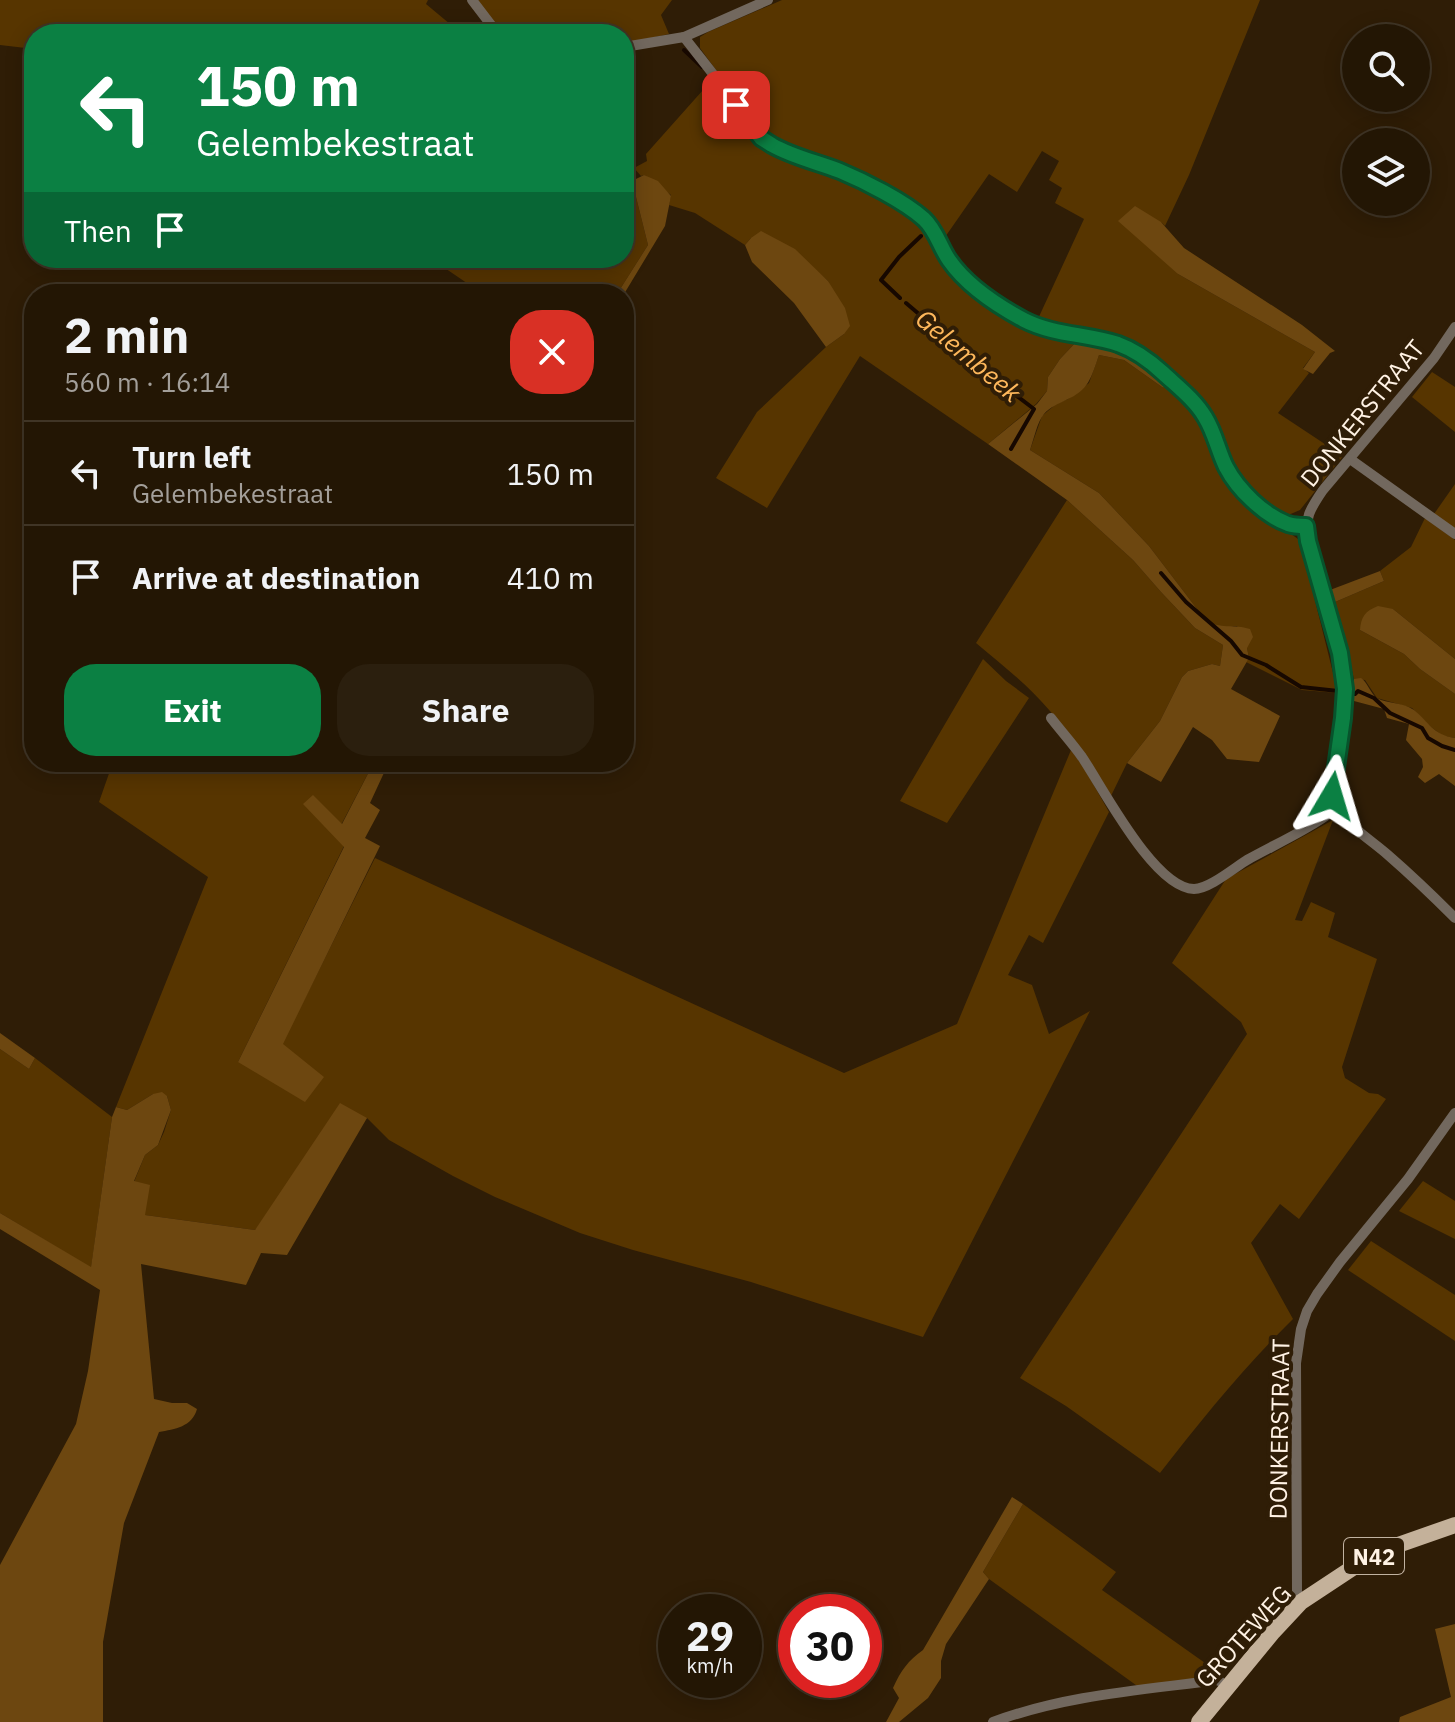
<!DOCTYPE html>
<html lang="en">
<head>
<meta charset="utf-8">
<style>
  body { margin:0; font-family:"IBM Plex Sans",sans-serif; background:#2b1f0e; color:#f1f3f6; height:100vh; display:flex; flex-direction:column; font-size:30px; white-space:nowrap }
  * { box-sizing:border-box; margin:0 }
  p { font-size:26px; color:#a39f9a }
  .icon { flex:none; width:44px; height:44px; fill:none; stroke:currentColor; stroke-width:2; stroke-linecap:round; stroke-linejoin:round }
  .map { position:relative; flex:1; overflow:hidden }
  .side { position:absolute; left:24px; top:284px; width:610px; height:488px; display:flex; flex-direction:column; background:#231604; border-radius:32px; box-shadow:0 4px 20px #0003,0 0 0 2px #403526 }
  .side>* { flex:none }
  .banner { position:absolute; left:24px; top:24px; width:610px; height:244px; border-radius:32px; box-shadow:0 4px 20px #0003,0 0 0 2px #403526; background:#0b8043; color:#fff; overflow:hidden }
  .tools { position:absolute; left:1342px; top:24px; display:grid; gap:16px }
  .tools a { display:grid; place-items:center; width:88px; height:88px; border-radius:50%; background:#231604; box-shadow:0 4px 20px #0003,0 0 0 2px #403526; font-size:40px }
  .speed { position:absolute; left:658px; top:1594px; display:flex; gap:16px; font-size:40px; font-weight:700; text-align:center }
  .speed>* { display:grid; place-content:center; width:104px; height:104px; border-radius:50%; background:#231604; box-shadow:0 4px 20px #0003,0 0 0 2px #403526; line-height:1 }
  .speed small { font-size:20px; font-weight:400 }
  .speed .limit { border:12px solid #d22; background:#fff; color:#111 }
  .pin { position:absolute; display:grid; place-items:center; width:68px; height:68px; color:#fff; margin:-34px; border-radius:16px; box-shadow:0 4px 12px #0006 }
  .me { position:absolute; width:88px; margin:-44px; rotate:7deg; stroke-linejoin:round; filter:drop-shadow(0 0 6px #0008) }
  .turn { display:flex; align-items:center; gap:28px; height:168px; padding:0 40px; font-size:36px }
  .turn .icon { width:104px; height:104px; stroke-width:2.5 }
  .turn b { display:block; font-size:56px; line-height:68px }
  .then { display:flex; align-items:center; height:76px; padding:0 40px; background:#0003; gap:16px; font-size:30px }
  .round { display:grid; place-items:center; flex:none; width:84px; height:84px; border-radius:32px; background:#2b1f0e }
  .summary { display:flex; align-items:center; justify-content:space-between; height:136px; padding:0 40px }
  h1 { font-size:48px; font-weight:700; line-height:60px }
  .cta { display:flex; gap:16px; margin-top:auto; padding:16px 40px }
  .cta a { flex:1; height:92px; border-radius:32px; background:#0b8043; color:#fff; font-size:32px; font-weight:700; line-height:92px; text-align:center }
  .cta a+a { background:#2b1f0e; color:#f1f3f6 }
  ul { padding:0; list-style:none }
  li { display:flex; align-items:center; gap:24px; height:104px; padding:0 40px; border-top:2px solid #403526 }
  li div { flex:1 }
  li b { display:block; font-size:30px }
  li em { font-style:normal }
  .map>svg:first-child { display:block }
  .green { fill:#573500 }
  .forest { fill:#6d4710 }
  .lines { fill:none; stroke-linecap:round; stroke-linejoin:round }
  .stream { stroke:#170800; stroke-width:4 }
  .minor { stroke:#72685e; stroke-width:10 }
  .primary { stroke:#c4b19a; stroke-width:16 }
  .route-casing { stroke:#07532c; stroke-width:20 }
  .route { stroke:#0b8043; stroke-width:14 }
  .labels { text-anchor:middle; dominant-baseline:central; stroke-width:8; stroke-linejoin:round; paint-order:stroke }
  .shield { fill:#2f1d06; stroke:#c1b2a1; stroke-width:2 }
  .shield-label { font-size:22px; font-weight:bold; fill:#fff2e4 }
  .street-label { font-size:24px; fill:#fff2e4; stroke:#2f1d06 }
  .water-label { font-size:26px; font-style:italic; fill:#fdb75b; stroke:#2f1d06 }
</style>
</head>
<body>
<div class="map">
<svg width="1455" height="1722" viewBox="0 0 1455 1722">
  <rect width="100%" height="100%" fill="#2f1d06"/>
  <g class="green">
    <polygon points="0,0 428,0 426,4 456,29 453,34 34,34 34,49 0,45"/>
    <polygon points="478,0 672,0 661,15 669,34 624,44 624,34 503,34 489,18"/>
    <polygon points="782,0 1260,0 1189,175 1165,226 1161,222 1178,274 1315,352 1303,368 1309,373 1278,413 1343,456 1300,510 1286,516 1250,491 1232,465 1215,422 1182,381 1135,341 1050,326 1037,321 1084,219 1055,203 1062,188 1049,180 1059,161 1042,151 1017,192 989,174 943,240 927,214 882,186 843,167 793,151 768,138 756,125 700,48 700,37 708,32"/>
    <path d="M 711,81 L 751,135 L 768,150 L 798,163 L 854,183 L 923,226 C 935,237 939,255 949,268 C 970,297 1018,328 1052,336 C 1060,338 1069,339 1077,341 L 1060,359 L 1048,377 L 1047,391 L 1036,404 L 988,444 L 860,356 L 767,508 L 716,478 L 757,412 L 826,347 L 844,334 L 828,281 L 819,273 L 751,238 L 745,245 L 695,213 L 669,205 L 671,195 L 644,175 L 641,176 L 634,168 L 647,161 L 646,154 Z"/>
    <polygon points="624,177 633,185 648,245 617,294 483,294 430,258 624,258"/>
    <polygon points="1099,355 1124,360 1162,387 1174,387 1199,416 1209,434 1227,477 1245,500 1298,539 1303,552 1338,693 1302,690 1246,662 1249,658 1247,648 1237,626 1221,628 1207,622 1149,546 1099,493 1030,450 1042,416 1056,404 1068,399 1089,383"/>
    <polygon points="1432,372 1455,387 1455,432 1412,397"/>
    <polygon points="1455,484 1455,529 1434,514"/>
    <path d="M 1067,500 L 1133,560 L 1161,592 L 1195,628 L 1223,645 L 1220,666 L 1212,664 L 1188,671 L 1182,677 L 1160,721 L 1127,763 L 1110,798 C 1092,767 1073,738 1050,711 C 1028,685 1001,664 976,643 Z"/>
    <polygon points="1425,518 1455,540 1455,659 1393,609 1360,630 1404,654 1420,669 1455,694 1455,738 1443,736 1431,727 1412,708 1377,698 1365,680 1354,679 1335,602 1384,581 1380,571 1411,547"/>
    <polygon points="983,659 1006,681 1029,698 947,823 900,801"/>
    <polygon points="1071,750 1083,766 1109,812 1043,943 1029,935 1008,975 1032,985 1049,1034 1090,1011 923,1337 751,1282 633,1250 580,1233 495,1197 453,1176 389,1140 367,1118 255,1230 145,1215 134,1182 145,1155 158,1145 164,1132 171,1110 167,1096 153,1094 127,1110 116,1107 208,877 99,802 113,762 374,762 341,825 313,796 344,846 238,1062 282,1044 375,858 844,1073 957,1024"/>
    <path d="M 1333,820 L 1295,920 L 1302,921 L 1311,902 L 1335,913 L 1328,937 L 1377,959 L 1342,1067 L 1345,1078 L 1369,1093 L 1378,1094 L 1386,1099 L 1299,1219 L 1280,1204 L 1251,1243 L 1293,1319 C 1243,1368 1203,1418 1160,1473 L 1066,1406 L 1020,1378 L 1247,1034 L 1241,1022 L 1172,963 L 1226,879 Z"/>
    <polygon points="0,1049 29,1069 35,1058 112,1117 91,1268 0,1213"/>
    <polygon points="1423,1181 1455,1201 1455,1239 1399,1211"/>
    <polygon points="1371,1241 1455,1295 1455,1341 1348,1270"/>
    <polygon points="1023,1504 1116,1572 1102,1590 1222,1675 1140,1688 989,1579 983,1572"/>
  </g>
  <g class="forest">
    <polygon points="644,175 658,181 671,196 665,226 624,294 617,294 648,245 633,185 636,179"/>
    <polygon points="1135,206 1161,222 1184,248 1302,325 1335,351 1330,353 1313,374 1303,369 1315,352 1178,274 1118,221"/>
    <polygon points="761,231 795,249 828,281 845,308 850,326 844,334 826,347 794,303 752,262 745,245 751,238"/>
    <path d="M 1105,335 L 1135,341 L 1182,381 L 1172,388 L 1162,387 L 1124,360 L 1099,355 C 1091,378 1089,390 1066,400 C 1058,404 1050,407 1044,414 C 1037,422 1034,439 1030,450 L 1099,493 L 1149,546 L 1207,622 C 1225,629 1233,624 1250,629 L 1253,637 L 1247,648 L 1249,658 L 1231,689 L 1280,716 L 1259,762 L 1227,759 L 1212,740 L 1193,727 L 1161,782 L 1127,763 L 1160,721 L 1182,677 L 1188,671 L 1212,664 L 1220,666 L 1223,645 L 1195,628 L 1161,592 L 1133,560 L 1067,500 L 988,444 L 1037,404 L 1047,391 L 1048,377 L 1060,359 L 1077,341 L 1102,344 Z"/>
    <polygon points="1380,571 1384,581 1335,602 1330,590"/>
    <path d="M 1378,606 L 1393,609 L 1455,659 L 1455,694 L 1420,669 L 1404,654 L 1360,630 C 1361,617 1365,611 1378,606 Z"/>
    <path d="M 1361,678 C 1368,683 1370,693 1377,698 C 1387,704 1403,702 1414,710 C 1429,722 1433,735 1455,738 L 1455,786 L 1439,774 L 1425,783 L 1418,777 L 1423,767 L 1422,759 L 1406,740 L 1409,724 L 1387,718 L 1384,709 L 1354,701 L 1354,679 Z"/>
    <polygon points="374,762 389,762 370,803 380,810 365,838 380,846 283,1044 324,1077 305,1102 238,1062 344,847 303,804 313,795 342,824"/>
    <polygon points="0,1033 35,1058 29,1069 0,1049"/>
    <path d="M 162,1092 L 167,1096 L 171,1110 L 158,1145 L 145,1155 L 134,1181 L 150,1185 L 145,1215 L 255,1230 L 340,1103 L 367,1118 L 287,1255 L 261,1253 L 246,1285 L 141,1264 L 154,1399 L 172,1403 L 187,1403 L 197,1409 C 192,1427 175,1429 159,1432 L 124,1523 L 103,1642 L 103,1722 L 0,1722 L 0,1565 L 76,1424 L 88,1371 L 100,1290 L 0,1229 L 0,1213 L 91,1267 L 112,1117 L 116,1107 L 127,1110 L 153,1094 Z"/>
    <path d="M 1012,1497 L 1023,1504 L 983,1572 L 989,1579 L 946,1644 L 941,1661 L 941,1678 L 928,1698 L 899,1722 L 886,1722 L 899,1698 L 893,1688 C 901,1670 908,1661 923,1650 Z"/>
    <polygon points="1455,1624 1455,1722 1399,1722 1400,1717 1451,1697 1435,1629"/>
  </g>
  <g class="lines">
    <g class="stream">
      <polyline points="684,50 702,67"/>
      <polyline points="745,126 761,143"/>
      <polyline points="880,196 919,221 926,231"/>
      <polyline points="900,298 881,280 899,257 921,236"/>
      <polyline points="906,303 1001,384 1034,409 1011,449"/>
      <polyline points="1161,573 1186,602 1231,641 1242,655 1266,665 1301,687 1338,691"/>
      <polyline points="1355,694 1358,691 1374,698 1390,713 1422,728 1428,738 1442,746 1455,750"/>
    </g>
    <g class="minor">
      <polyline points="472,0 498,34"/>
      <path d="M 684,37 C 698,55 712,72 725,90 C 739,109 751,133 772,145 C 792,158 817,162 840,171 C 863,180 905,202 924,219 C 936,230 940,247 949,260 C 967,286 996,305 1024,320 C 1064,341 1113,333 1150,361 C 1166,373 1194,400 1205,417 C 1215,432 1218,451 1226,467 C 1238,490 1264,515 1288,524 C 1294,526 1300,526 1306,526"/>
      <polyline points="624,47 684,37 768,0"/>
      <path d="M 1455,327 L 1434,358 L 1323,490 C 1310,509 1304,518 1308,541 C 1324,598 1350,661 1343,720 C 1340,743 1326,785 1336,805 C 1346,825 1371,840 1388,855 C 1411,875 1434,897 1455,918"/>
      <polyline points="1350,459 1455,534"/>
      <path d="M 1051,718 C 1061,731 1072,743 1082,757 C 1103,788 1154,888 1194,889 C 1209,889 1234,868 1247,860 C 1278,843 1309,829 1337,808"/>
      <polyline points="1301,1602 1297,1592 1296,1363 1301,1329 1307,1311 1317,1294 1340,1262 1408,1179 1455,1113"/>
      <path d="M 993,1722 C 1065,1695 1143,1690 1218,1680 L 1228,1687"/>
    </g>
    <polyline class="primary" points="1199,1722 1273,1632 1301,1602 1360,1563 1398,1545 1455,1525"/>
  </g>
  <g class="lines">
    <defs>
      <path id="route" d="M 736,105 L 761,138 L 772,145 C 793,157 817,162 840,171 C 864,181 904,201 924,219 C 936,230 940,247 949,260 C 967,286 996,305 1024,320 C 1053,335 1087,334 1118,344 C 1135,350 1150,361 1163,373 C 1178,387 1195,400 1205,417 C 1215,433 1218,451 1226,467 C 1238,490 1264,515 1288,524 C 1294,526 1300,526 1306,526 L 1308,541 L 1340,653 L 1345,689 L 1343,718 L 1332,796"/>
    </defs>
    <use href="#route" class="route-casing"/>
    <use href="#route" class="route"/>
  </g>
  <g class="labels">
    <rect class="shield" x="1344" y="1538" width="60" height="36" rx="6"/>
    <g class="shield-label">
      <text x="1374" y="1556">N42</text>
    </g>
    <g class="street-label">
      <text transform="translate(1362 413) rotate(-51)">DONKERSTRAAT</text>
      <text transform="translate(1279 1429) rotate(-89)">DONKERSTRAAT</text>
      <text transform="translate(1243 1636) rotate(-48)">GROTEWEG</text>
    </g>
    <g class="water-label">
      <text transform="translate(969 355) rotate(40)">Gelembeek</text>
    </g>
  </g>
</svg>
<div class="tools">
<a><svg class="icon" aria-label="search" viewBox="0 0 24 24"><circle cx="10" cy="10" r="6"/><path d="M15 15l6 6"/></svg></a>
<a><svg class="icon" aria-label="layers" viewBox="0 0 24 24"><path d="M12 4l9 5-9 5-9-5zM3 14l9 5 9-5"/></svg></a>
</div>
<div class="speed"><div>29<small>km/h</small></div><div class="limit">30</div></div>
<div class="pin" style="left:736px;top:105px;background:#d93025"><svg class="icon" aria-label="arrive" viewBox="0 0 24 24"><path d="M6 21V4h12l-3 4 3 4H6"/></svg></div>
<svg class="me" style="left:1332px;top:796px" viewBox="-20 -20 40 40"><path d="M0-17L14 15 0 8-14 15z" fill="#0b8043" stroke="#fff" stroke-width="4"/></svg>
<div class="banner">
<div class="turn"><svg class="icon" aria-label="left" viewBox="0 0 24 24"><path d="M17 20v-9H6M10 6l-5 5 5 5"/></svg><div><b>150 m</b>Gelembekestraat</div></div>
<div class="then">Then<svg class="icon" aria-label="arrive" viewBox="0 0 24 24"><path d="M6 21V4h12l-3 4 3 4H6"/></svg></div>
</div>
<section class="side">
<div class="summary"><div><h1>2 min</h1><p>560 m · 16:14</p></div><a class="round" style="background:#d93025;color:#fff"><svg class="icon" aria-label="close" viewBox="0 0 24 24"><path d="M6 6l12 12M18 6L6 18"/></svg></a></div>
<ul>
<li><svg class="icon" aria-label="left" viewBox="0 0 24 24"><path d="M17 20v-9H6M10 6l-5 5 5 5"/></svg><div><b>Turn left</b><p>Gelembekestraat</p></div><em>150 m</em></li>
<li><svg class="icon" aria-label="arrive" viewBox="0 0 24 24"><path d="M6 21V4h12l-3 4 3 4H6"/></svg><div><b>Arrive at destination</b></div><em>410 m</em></li>
</ul>
<div class="cta"><a>Exit</a><a>Share</a></div>
</section>
</div>
</body>
</html>
